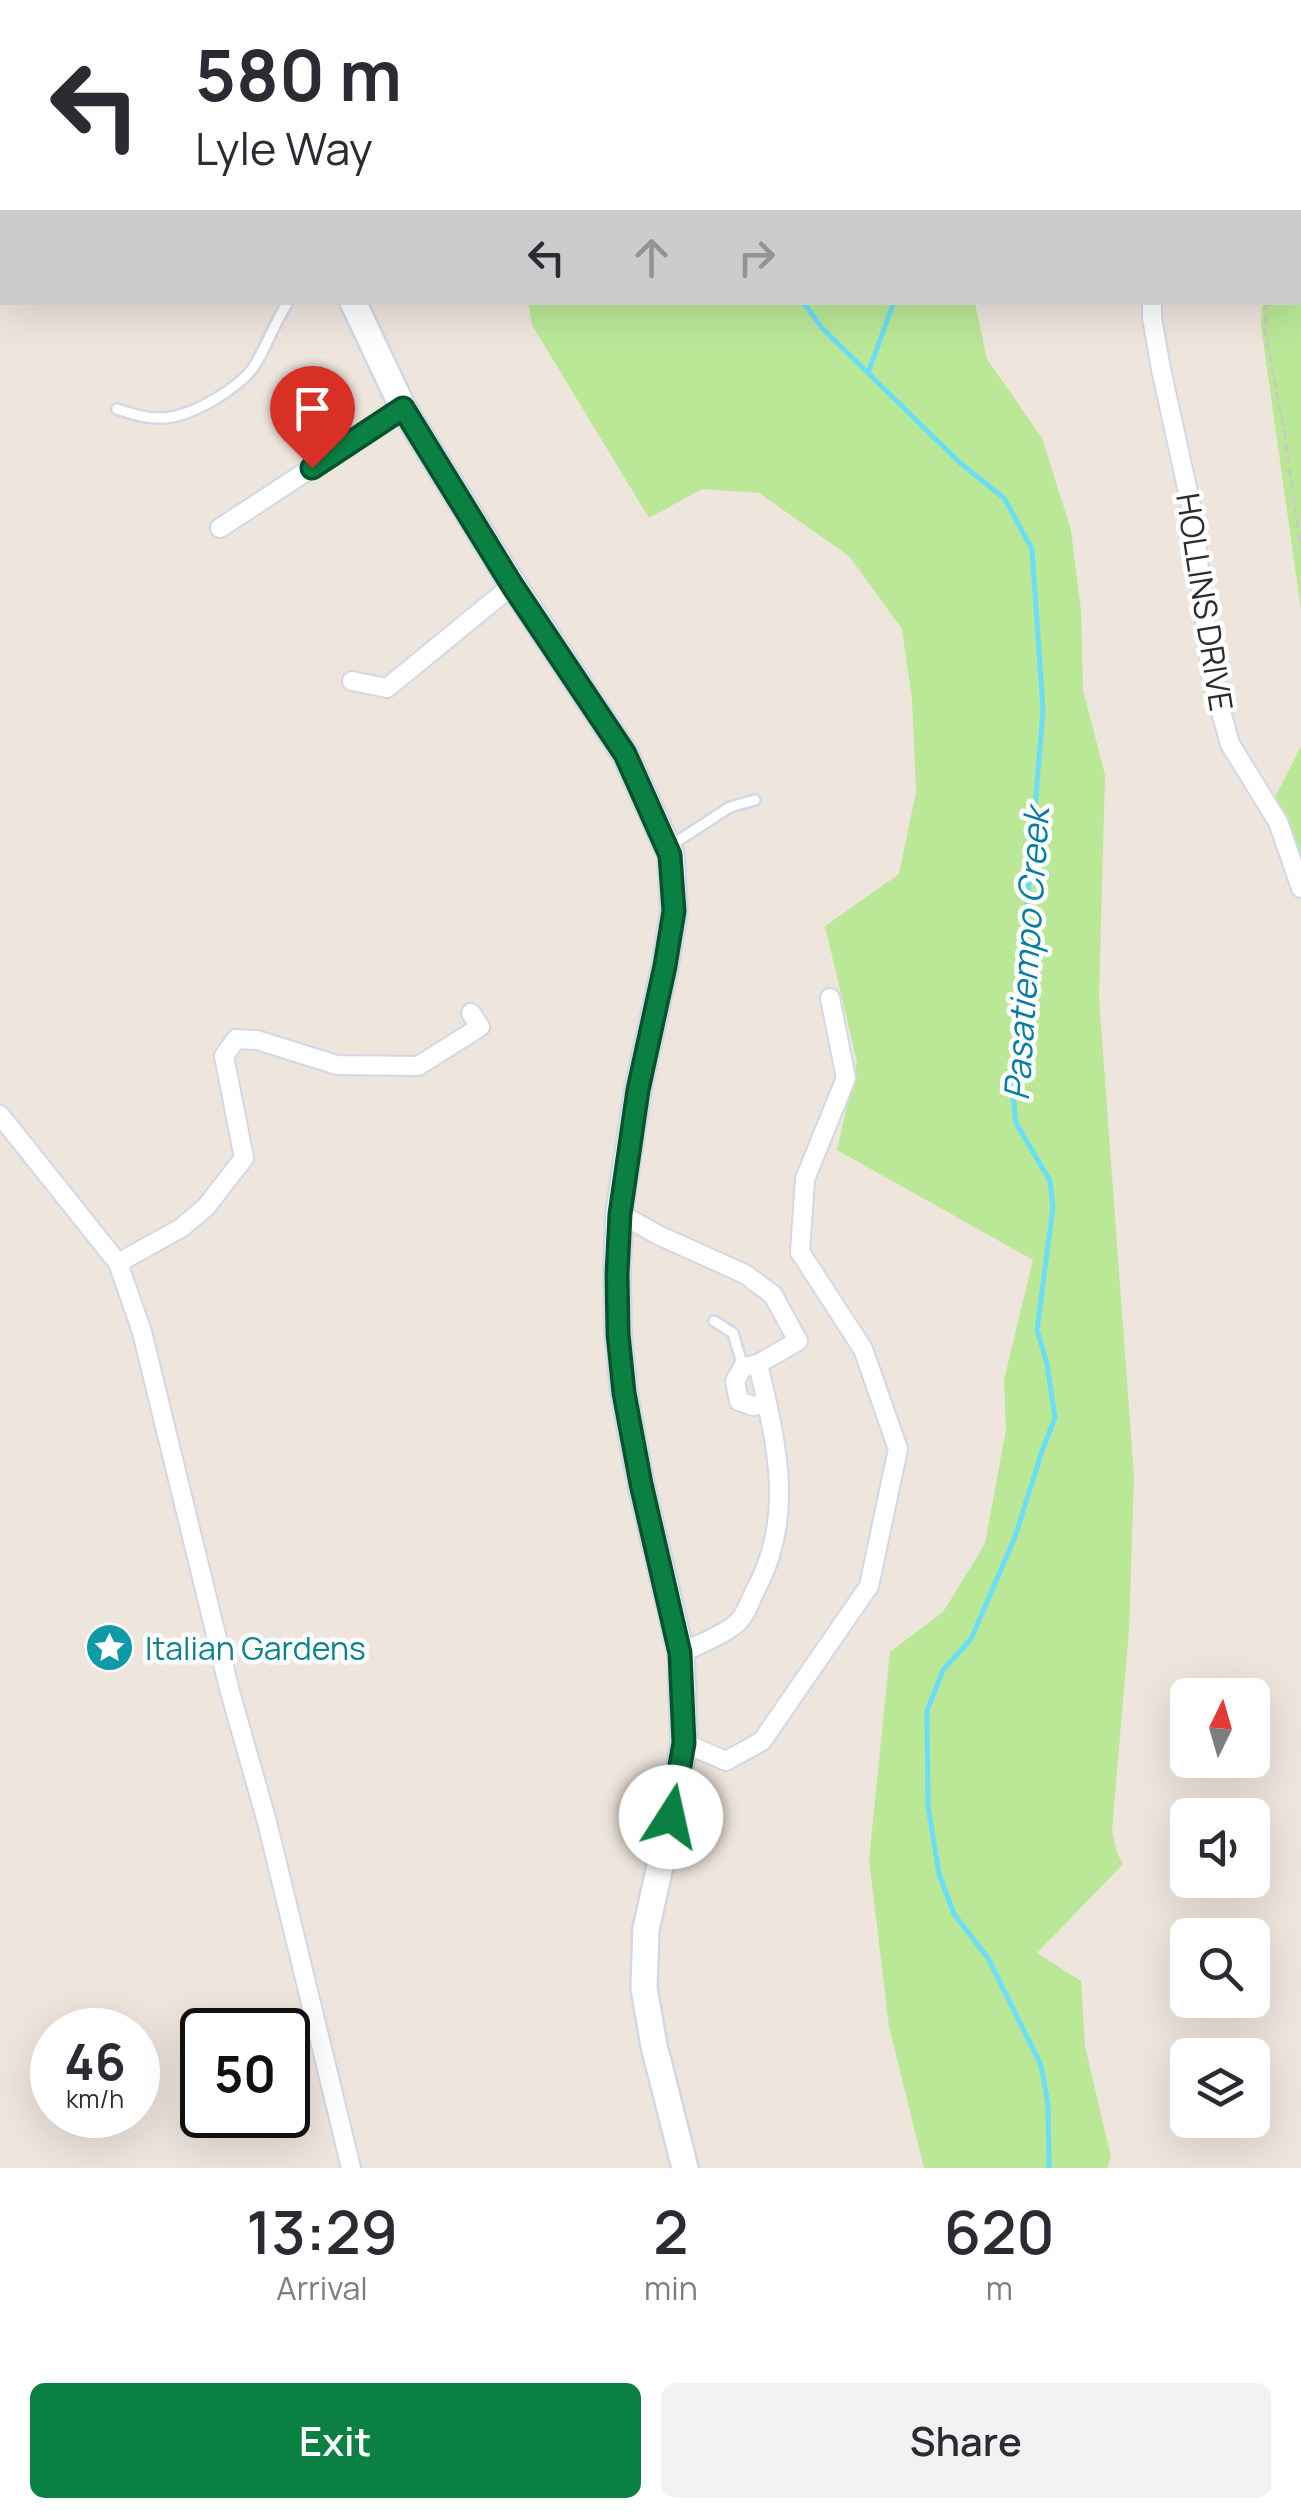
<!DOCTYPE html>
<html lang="en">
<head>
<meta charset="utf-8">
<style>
  body { margin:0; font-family:Manrope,sans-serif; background:#f2f2f3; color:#2b2b33; height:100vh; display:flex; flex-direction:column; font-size:38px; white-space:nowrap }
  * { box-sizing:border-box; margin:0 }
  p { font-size:32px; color:#7c7c81 }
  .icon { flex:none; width:55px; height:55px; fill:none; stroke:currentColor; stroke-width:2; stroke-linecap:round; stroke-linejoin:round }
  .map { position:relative; height:2168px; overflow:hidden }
  .panel { display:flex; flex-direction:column; background:#fff; flex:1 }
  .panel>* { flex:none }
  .top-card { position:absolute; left:0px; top:0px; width:1302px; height:305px; box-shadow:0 10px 40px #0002; background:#fff; color:#2b2b33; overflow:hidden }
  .needle { width:65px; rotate:5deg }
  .buttons { position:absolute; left:1170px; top:1678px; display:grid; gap:20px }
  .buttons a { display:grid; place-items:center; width:100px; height:100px; border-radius:15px; background:#fff; box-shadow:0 10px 40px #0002; font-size:50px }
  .speed { position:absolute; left:30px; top:2008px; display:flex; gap:20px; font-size:50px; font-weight:700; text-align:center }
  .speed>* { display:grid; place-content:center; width:130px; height:130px; border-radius:50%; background:#fff; box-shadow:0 10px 40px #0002; line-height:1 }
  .speed small { font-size:25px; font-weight:400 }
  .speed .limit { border:5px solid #111; border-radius:15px; background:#fff; color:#111 }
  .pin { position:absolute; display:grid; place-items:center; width:85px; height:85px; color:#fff; margin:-102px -42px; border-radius:50% 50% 50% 0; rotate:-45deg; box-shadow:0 0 10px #0007 }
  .pin .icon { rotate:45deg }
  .me { position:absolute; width:110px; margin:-55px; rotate:10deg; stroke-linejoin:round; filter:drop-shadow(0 0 8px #0008) }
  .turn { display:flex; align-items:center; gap:35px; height:210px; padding:0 30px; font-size:45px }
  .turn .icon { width:130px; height:130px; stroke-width:2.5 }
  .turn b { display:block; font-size:70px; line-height:85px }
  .lanes { display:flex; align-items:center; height:95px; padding:0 30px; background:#0003; justify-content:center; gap:50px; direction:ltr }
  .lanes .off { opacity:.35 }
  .eta { display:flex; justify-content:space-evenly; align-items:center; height:170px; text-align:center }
  .eta b { font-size:60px; font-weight:600; line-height:70px }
  .button { display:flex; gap:20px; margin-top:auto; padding:20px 30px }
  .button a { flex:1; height:115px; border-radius:15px; background:#0b8043; color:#fff; font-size:40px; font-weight:600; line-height:115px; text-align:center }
  .button a+a { background:#f2f2f3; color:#2b2b33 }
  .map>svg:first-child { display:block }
  .green { fill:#bae897 }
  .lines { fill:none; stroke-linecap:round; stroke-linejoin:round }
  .stream { stroke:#6adef6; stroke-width:5 }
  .service-casing { stroke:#d2d8e5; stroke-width:14 }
  .minor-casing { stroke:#d2d8e5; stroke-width:22 }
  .secondary-casing { stroke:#d2d8e5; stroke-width:30 }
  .path { stroke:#c8c8c8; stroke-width:2.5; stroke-dasharray:8 5; stroke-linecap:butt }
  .service { stroke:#fff; stroke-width:9 }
  .minor { stroke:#fff; stroke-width:18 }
  .secondary { stroke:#fff; stroke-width:25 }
  .route-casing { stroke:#07532c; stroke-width:25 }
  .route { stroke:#0b8043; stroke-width:18 }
  .labels { text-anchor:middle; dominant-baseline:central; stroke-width:9; stroke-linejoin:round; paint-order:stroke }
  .street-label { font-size:32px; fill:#2c2c2c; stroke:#fff }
  .culture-label { font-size:32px; fill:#0d838f; stroke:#fff; text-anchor:start }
  .water-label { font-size:35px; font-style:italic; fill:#057ea6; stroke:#fff }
</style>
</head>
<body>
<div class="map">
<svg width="1301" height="2168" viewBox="0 0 1301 2168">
  <rect width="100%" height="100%" fill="#eee5dd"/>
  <g class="green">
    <polygon points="1301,217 1301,610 1261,326 1262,303 1300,302"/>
    <polygon points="528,303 975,303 987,359 1042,438 1071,530 1081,610 1083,690 1105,775 1099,998 1134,1477 1129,1630 1112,1830 1117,1853 1123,1864 1037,1953 1081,1981 1085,2046 1111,2157 1107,2168 924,2168 889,2026 869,1860 890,1652 943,1612 985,1544 1006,1429 1004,1380 1033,1260 837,1150 857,1062 825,926 899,874 916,792 912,700 902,629 849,556 759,493 702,489 649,518 532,325"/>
    <polygon points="1301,746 1301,875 1269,809"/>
  </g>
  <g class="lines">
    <g class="stream">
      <polyline points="611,0 612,2"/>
      <polyline points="1006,2 1007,0"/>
      <polyline points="803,302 822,328 959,462 1004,498 1032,549 1043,710 1012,1088 1016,1123 1050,1181 1053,1208 1037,1330 1047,1364 1055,1418 1043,1448 1015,1537 971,1639 943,1670 927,1711 928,1806 939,1874 954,1914 988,1958 1041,2065 1048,2104 1049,2168"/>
      <polyline points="869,370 894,302"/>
    </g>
    <defs>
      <g id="service">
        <polyline points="28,0 28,2"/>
        <polyline points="1300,150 1301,151"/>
        <path d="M 117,409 C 132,414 147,419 163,418 C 191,417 240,388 255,365 C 267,345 275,322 288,302"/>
        <polyline points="670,846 730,807 755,800"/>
        <polyline points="714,1321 733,1333 743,1367"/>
      </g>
      <g id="minor">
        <polyline points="839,0 839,2"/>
        <polyline points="1300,51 1301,51"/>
        <polyline points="1152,302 1152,318 1161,369 1193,515 1211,675 1230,744 1278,822 1301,888"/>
        <polyline points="220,528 403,408"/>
        <polyline points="352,681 387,688 513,585"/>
        <polyline points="0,1115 118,1263 142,1332 230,1692 267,1822 351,2168"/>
        <path d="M 619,1213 L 658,1235 L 745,1274 L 773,1295 L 798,1341 L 758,1364 C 776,1442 796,1516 755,1591 C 750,1601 745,1617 736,1624 C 720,1637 699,1644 681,1653"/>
        <polyline points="118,1263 181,1228 206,1207 244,1158 224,1056 236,1039 257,1040 337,1065 418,1066 480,1027 471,1013"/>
        <polyline points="758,1364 743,1367 735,1381 739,1401 753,1406 766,1403"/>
        <polyline points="684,1743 726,1761 762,1741 869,1586 898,1449 863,1349 800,1252 805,1179 846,1078 830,998"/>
      </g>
      <g id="secondary">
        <polyline points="233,0 233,2"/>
        <polyline points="353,302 403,408 513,585 625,754 671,855 674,911 665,966 638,1089 619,1213 617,1274 618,1333 624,1393 641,1484 681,1653 684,1743 671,1817 646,1929 644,1988 654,2046 685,2168"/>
      </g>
    </defs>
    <use href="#service" class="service-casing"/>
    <use href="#minor" class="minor-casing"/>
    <use href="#secondary" class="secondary-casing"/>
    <g class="path">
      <polyline points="1300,221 1301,220"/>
      <polyline points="1266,302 1265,331 1285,435 1301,548"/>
    </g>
    <use href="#service" class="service"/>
    <use href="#minor" class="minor"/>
    <use href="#secondary" class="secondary"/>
  </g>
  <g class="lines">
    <defs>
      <polyline id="route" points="312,468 403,408 512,585 625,754 670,855 674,911 665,966 638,1090 620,1214 617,1274 618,1334 624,1393 641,1484 680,1653 684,1743 671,1817"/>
    </defs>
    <use href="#route" class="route-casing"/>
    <use href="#route" class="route"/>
  </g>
  <defs>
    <symbol id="sight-disc" viewBox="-11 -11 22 22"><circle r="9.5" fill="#0f9aa8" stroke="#fff"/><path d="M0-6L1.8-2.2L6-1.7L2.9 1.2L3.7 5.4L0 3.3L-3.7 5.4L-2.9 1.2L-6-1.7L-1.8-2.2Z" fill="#fff"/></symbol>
  </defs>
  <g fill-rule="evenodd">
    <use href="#sight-disc" x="82" y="1620" width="55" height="55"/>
  </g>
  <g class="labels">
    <g class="street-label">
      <text transform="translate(1205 602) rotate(81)">HOLLINS DRIVE</text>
    </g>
    <g class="culture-label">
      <text x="145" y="1648">Italian Gardens</text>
    </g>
    <g class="water-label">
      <text transform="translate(1026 954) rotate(-86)">Pasatiempo Creek</text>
    </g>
  </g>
</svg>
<div class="buttons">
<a><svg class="needle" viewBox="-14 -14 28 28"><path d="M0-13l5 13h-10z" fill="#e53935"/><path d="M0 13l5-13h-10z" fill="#7c7c81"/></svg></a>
<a><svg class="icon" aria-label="sound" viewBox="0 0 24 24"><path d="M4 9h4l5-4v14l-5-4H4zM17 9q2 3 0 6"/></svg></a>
<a><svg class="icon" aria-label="search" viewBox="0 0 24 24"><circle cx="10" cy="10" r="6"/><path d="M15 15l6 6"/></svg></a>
<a><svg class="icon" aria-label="layers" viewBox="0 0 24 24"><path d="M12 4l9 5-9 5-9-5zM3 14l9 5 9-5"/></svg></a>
</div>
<div class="speed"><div>46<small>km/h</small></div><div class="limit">50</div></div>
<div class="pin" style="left:312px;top:468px;background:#d93025"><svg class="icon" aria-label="arrive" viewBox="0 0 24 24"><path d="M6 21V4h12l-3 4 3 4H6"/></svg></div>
<svg class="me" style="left:671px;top:1817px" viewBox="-20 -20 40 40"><circle r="19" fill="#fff"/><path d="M0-13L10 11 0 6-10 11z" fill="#0b8043"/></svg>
<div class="top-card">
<div class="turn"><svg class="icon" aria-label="left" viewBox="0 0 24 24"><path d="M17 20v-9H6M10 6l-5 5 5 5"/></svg><div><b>580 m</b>Lyle Way</div></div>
<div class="lanes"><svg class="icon" aria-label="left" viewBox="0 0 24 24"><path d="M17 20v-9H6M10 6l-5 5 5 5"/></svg><svg class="icon off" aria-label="ahead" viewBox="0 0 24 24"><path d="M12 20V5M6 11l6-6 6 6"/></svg><svg class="icon off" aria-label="right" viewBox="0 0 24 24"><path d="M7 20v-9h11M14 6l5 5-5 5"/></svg></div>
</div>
</div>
<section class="panel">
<div class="eta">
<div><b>13:29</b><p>Arrival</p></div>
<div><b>2</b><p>min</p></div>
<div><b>620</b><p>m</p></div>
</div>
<div class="button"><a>Exit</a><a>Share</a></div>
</section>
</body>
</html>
